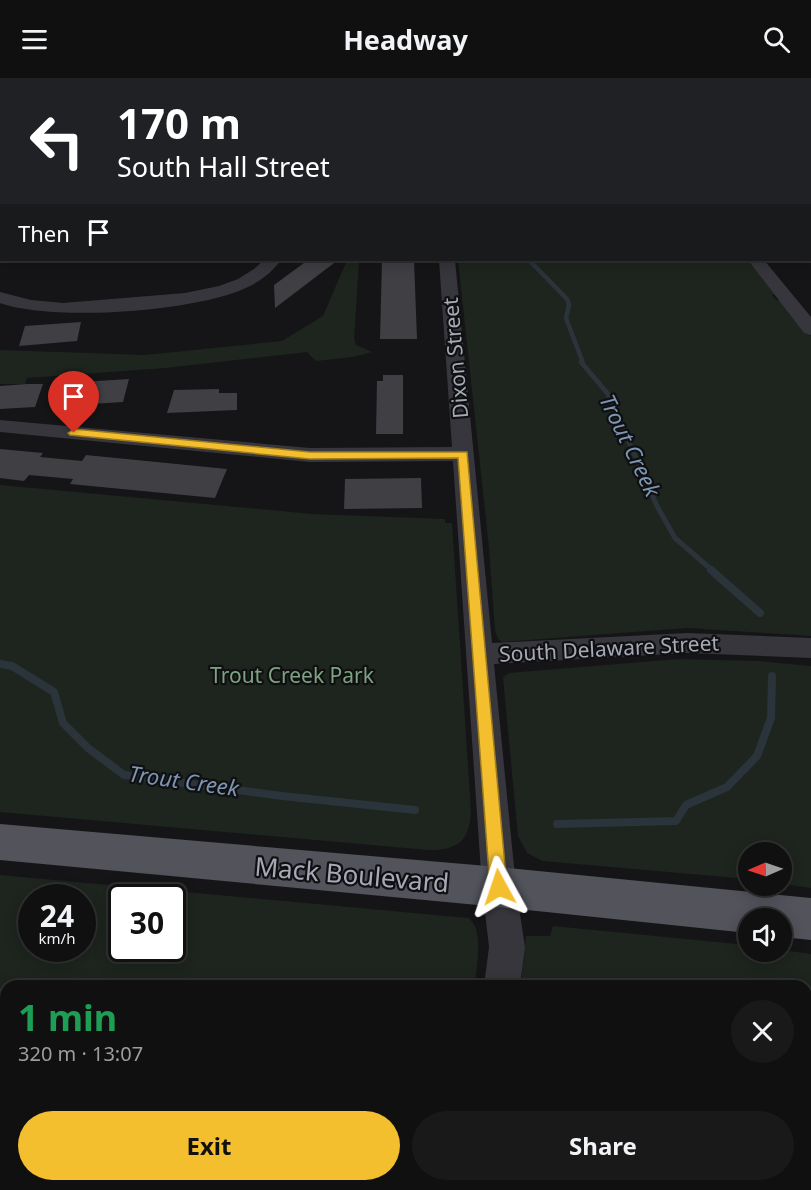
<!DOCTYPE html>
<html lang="en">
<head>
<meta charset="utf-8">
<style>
  body { margin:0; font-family:"Noto Sans",sans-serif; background:#19191a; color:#f1f3f6; height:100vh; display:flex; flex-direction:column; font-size:22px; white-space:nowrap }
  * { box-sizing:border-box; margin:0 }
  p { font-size:20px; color:#9c9d9f }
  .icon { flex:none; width:33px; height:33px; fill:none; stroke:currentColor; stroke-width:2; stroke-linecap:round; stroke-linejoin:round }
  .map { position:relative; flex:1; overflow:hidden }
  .panel { position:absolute; left:0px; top:902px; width:812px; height:212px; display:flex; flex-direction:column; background:#101011; border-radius:18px 18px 0 0; box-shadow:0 3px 15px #0003,0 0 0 2px #303031 }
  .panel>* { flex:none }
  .top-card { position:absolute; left:0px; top:0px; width:812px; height:183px; box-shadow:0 3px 15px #0003,0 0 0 2px #303031; background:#202124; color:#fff; overflow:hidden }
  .needle { width:39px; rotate:268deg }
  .controls { position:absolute; left:738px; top:764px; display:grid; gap:12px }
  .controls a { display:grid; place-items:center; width:54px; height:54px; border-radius:50%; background:#101011; box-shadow:0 3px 15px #0003,0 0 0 2px #303031; font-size:30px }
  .speed { position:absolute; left:18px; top:806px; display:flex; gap:12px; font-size:30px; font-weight:700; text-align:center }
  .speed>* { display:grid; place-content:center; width:78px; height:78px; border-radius:50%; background:#101011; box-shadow:0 3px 15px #0003,0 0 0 2px #303031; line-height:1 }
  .speed small { font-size:15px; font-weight:400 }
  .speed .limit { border:3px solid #111; border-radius:9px; background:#fff; color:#111 }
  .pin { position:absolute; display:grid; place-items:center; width:51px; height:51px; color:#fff; margin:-62px -26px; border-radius:50% 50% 50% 0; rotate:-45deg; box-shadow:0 0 6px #0007 }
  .pin .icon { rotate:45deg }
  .me { position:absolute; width:66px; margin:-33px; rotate:355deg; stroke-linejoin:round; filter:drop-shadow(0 0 4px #0008) }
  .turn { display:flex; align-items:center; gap:21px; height:126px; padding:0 18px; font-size:27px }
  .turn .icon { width:78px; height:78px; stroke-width:2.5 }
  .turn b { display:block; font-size:42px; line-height:51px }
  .then { display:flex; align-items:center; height:57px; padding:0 18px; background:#0003; gap:12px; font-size:22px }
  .round { display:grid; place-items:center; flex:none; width:63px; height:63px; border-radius:32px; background:#19191a }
  .summary { display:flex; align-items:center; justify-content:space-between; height:102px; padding:0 18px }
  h1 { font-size:36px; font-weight:700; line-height:45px; color:#1e9e55 }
  .action { display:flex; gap:12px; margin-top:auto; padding:12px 18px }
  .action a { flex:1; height:69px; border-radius:36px; background:#f4bf2f; color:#111; font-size:24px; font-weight:700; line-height:69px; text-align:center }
  .action a+a { background:#19191a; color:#f1f3f6 }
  header { display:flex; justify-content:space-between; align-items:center; height:78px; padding:0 18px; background:#101011; font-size:27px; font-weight:700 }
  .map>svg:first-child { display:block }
  .green { fill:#1d251e; fill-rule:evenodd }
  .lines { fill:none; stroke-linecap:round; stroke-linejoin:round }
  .stream-far2 { stroke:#2b333b; stroke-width:4.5 }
  .stream-far1 { stroke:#2b333b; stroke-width:5 }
  .stream { stroke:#2b333b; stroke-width:8 }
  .building { fill:#3f3f44 }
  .path { stroke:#3c3d43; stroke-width:1.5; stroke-dasharray:1.5 2; stroke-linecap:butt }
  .minor { fill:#36363c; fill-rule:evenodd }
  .major { fill:#52535b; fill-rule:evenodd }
  .route { fill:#f4bf2f; stroke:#9f7c1f; stroke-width:1.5 }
  .labels { text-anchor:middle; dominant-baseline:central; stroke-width:4.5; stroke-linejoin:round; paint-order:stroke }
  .street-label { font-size:21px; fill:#a6aab7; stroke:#101012 }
  .park-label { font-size:21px; fill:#7da282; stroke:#101012 }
  .water-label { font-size:22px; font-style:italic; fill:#7d96b3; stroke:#101012 }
  .near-street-label { font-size:26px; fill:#a6aab7; stroke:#101012 }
</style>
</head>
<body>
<header><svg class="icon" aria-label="menu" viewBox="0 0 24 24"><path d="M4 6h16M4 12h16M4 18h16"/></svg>Headway<svg class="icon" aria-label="search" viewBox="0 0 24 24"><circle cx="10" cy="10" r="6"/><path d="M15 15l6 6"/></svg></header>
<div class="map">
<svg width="811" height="1112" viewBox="0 0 811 1112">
  <rect width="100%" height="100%" fill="#151517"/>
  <g class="green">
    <polygon points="347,182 359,182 354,261 356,267 372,274 353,279 316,283 307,274 165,290 27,300 25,306 0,306 0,272 145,277 282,263 323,238"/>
    <polygon points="458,182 749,183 778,216 772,217 776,222 784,223 811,258 811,558 688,550 502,564 498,561 495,552 489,470"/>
    <path d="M 0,407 L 312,436 L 445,441 L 445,445 L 452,445 L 471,733 C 470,762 458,773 428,772 L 0,734 Z"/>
    <polygon points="678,581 758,583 811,588 811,810 782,806 782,774 748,774 748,801 543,783 527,775 518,758 503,599 509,595"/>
    <path d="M 0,797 L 468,840 C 485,850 476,890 475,907 L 6,908 L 6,986 L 0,1000 ZM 32,819 L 82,819 L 82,870 L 32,870 ZM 122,819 L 172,819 L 172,870 L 122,870 Z"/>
    <polygon points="553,848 737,866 748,867 748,873 782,872 811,876 811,1112 306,1112 315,1107 806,1107 806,908 521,907 526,858 550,858"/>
  </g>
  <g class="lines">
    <polyline class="stream-far2" points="529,182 567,221 569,227 566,240 583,285"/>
    <polyline class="stream-far1" points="581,284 608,316 657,428 675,460 713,493"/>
    <g class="stream">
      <polyline points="711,492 760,535"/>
      <polyline points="0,586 12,588 54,614 63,645 88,670 124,697 282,718 415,732"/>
      <polyline points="557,746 676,743 686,727 727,709 757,678 771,640 772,598"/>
    </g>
  </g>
  <g class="building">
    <polygon points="308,182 338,182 275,230 274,207"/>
    <polygon points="382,182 414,182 417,261 380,261"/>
    <polygon points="81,244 77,263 19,268 25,248"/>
    <polygon points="383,297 403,297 403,356 376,356 377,303 383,303"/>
    <polygon points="129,301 123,324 75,327 81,304"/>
    <polygon points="27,306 43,306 35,329 0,331 0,308"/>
    <polygon points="219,311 219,315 237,315 237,332 167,335 174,312"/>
    <polygon points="0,371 43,375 40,379 82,383 86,377 227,391 215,420 70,406 73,401 29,397 24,403 0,400"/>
    <polygon points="421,400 422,430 344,431 345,401"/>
  </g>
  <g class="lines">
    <g class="path">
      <polyline points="675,0 677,2"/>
      <polyline points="536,2 540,0"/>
    </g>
    <g class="minor">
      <polygon points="49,0 66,0 48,2"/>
      <polygon points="193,0 207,0 208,2 194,2"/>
      <polygon points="288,0 303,0 287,2"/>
      <rect x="426" y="0" width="12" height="2"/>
      <rect x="0" y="9" width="2" height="8"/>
      <rect x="0" y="85" width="2" height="8"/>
      <polygon points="810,141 811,142 811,152 810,151"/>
      <polygon points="0,175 2,182 9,182 8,184 0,185"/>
      <path d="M 264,182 L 281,182 C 273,193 262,202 250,208 C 200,234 53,244 0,225 L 0,214 L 31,222 L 63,225 L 185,215 L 219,208 L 238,201 L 254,191 Z"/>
      <polygon points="439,182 455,182 492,565 687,555 811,560 811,580 687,575 494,586 516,809 525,869 520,908 484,908 489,869 482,809 453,383 310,384 0,354 0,342 310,370 452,369"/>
      <polygon points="748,182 764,182 811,239 811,257 804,255"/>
      <polygon points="253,1107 298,1107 296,1112 251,1112"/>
    </g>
    <polygon class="major" points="0,746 499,789 811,820 811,862 782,859 782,840 748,840 748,855 499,829 0,782"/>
  </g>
  <polygon class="route" points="74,351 310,374 467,374 507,809 505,815 499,817 493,815 490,809 458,380 310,381 70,357 68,355"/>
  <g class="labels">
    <g class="street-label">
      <text transform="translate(455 280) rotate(-95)">Dixon Street</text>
      <text transform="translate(609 570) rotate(-3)">South Delaware Street</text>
    </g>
    <g class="park-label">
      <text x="292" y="597">Trout Creek Park</text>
    </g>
    <g class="water-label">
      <text transform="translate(631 367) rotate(64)">Trout Creek</text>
      <text transform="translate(184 702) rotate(8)">Trout Creek</text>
    </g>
    <g class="near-street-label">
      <text transform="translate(352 796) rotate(5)">Mack Boulevard</text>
    </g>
  </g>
</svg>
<div class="controls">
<a><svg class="needle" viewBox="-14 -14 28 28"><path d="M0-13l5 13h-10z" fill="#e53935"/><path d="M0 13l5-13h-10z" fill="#9c9d9f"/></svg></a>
<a><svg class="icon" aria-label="sound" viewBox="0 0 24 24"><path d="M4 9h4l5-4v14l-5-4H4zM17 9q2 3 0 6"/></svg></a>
</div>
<div class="speed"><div>24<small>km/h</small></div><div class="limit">30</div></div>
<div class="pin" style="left:74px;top:355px;background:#d93025"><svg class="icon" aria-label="arrive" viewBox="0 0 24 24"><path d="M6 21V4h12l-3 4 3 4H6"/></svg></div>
<svg class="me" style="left:499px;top:809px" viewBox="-20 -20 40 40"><path d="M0-17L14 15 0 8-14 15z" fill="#f4bf2f" stroke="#fff" stroke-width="4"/></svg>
<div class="top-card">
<div class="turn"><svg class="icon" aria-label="left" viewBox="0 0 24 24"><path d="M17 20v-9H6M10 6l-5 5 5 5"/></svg><div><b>170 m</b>South Hall Street</div></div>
<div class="then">Then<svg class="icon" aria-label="arrive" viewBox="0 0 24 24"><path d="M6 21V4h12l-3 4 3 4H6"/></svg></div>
</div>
<section class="panel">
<div class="summary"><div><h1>1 min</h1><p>320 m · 13:07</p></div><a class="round"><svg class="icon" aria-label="close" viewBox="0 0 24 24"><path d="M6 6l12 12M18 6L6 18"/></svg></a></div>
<div class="action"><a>Exit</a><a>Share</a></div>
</section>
</div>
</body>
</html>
